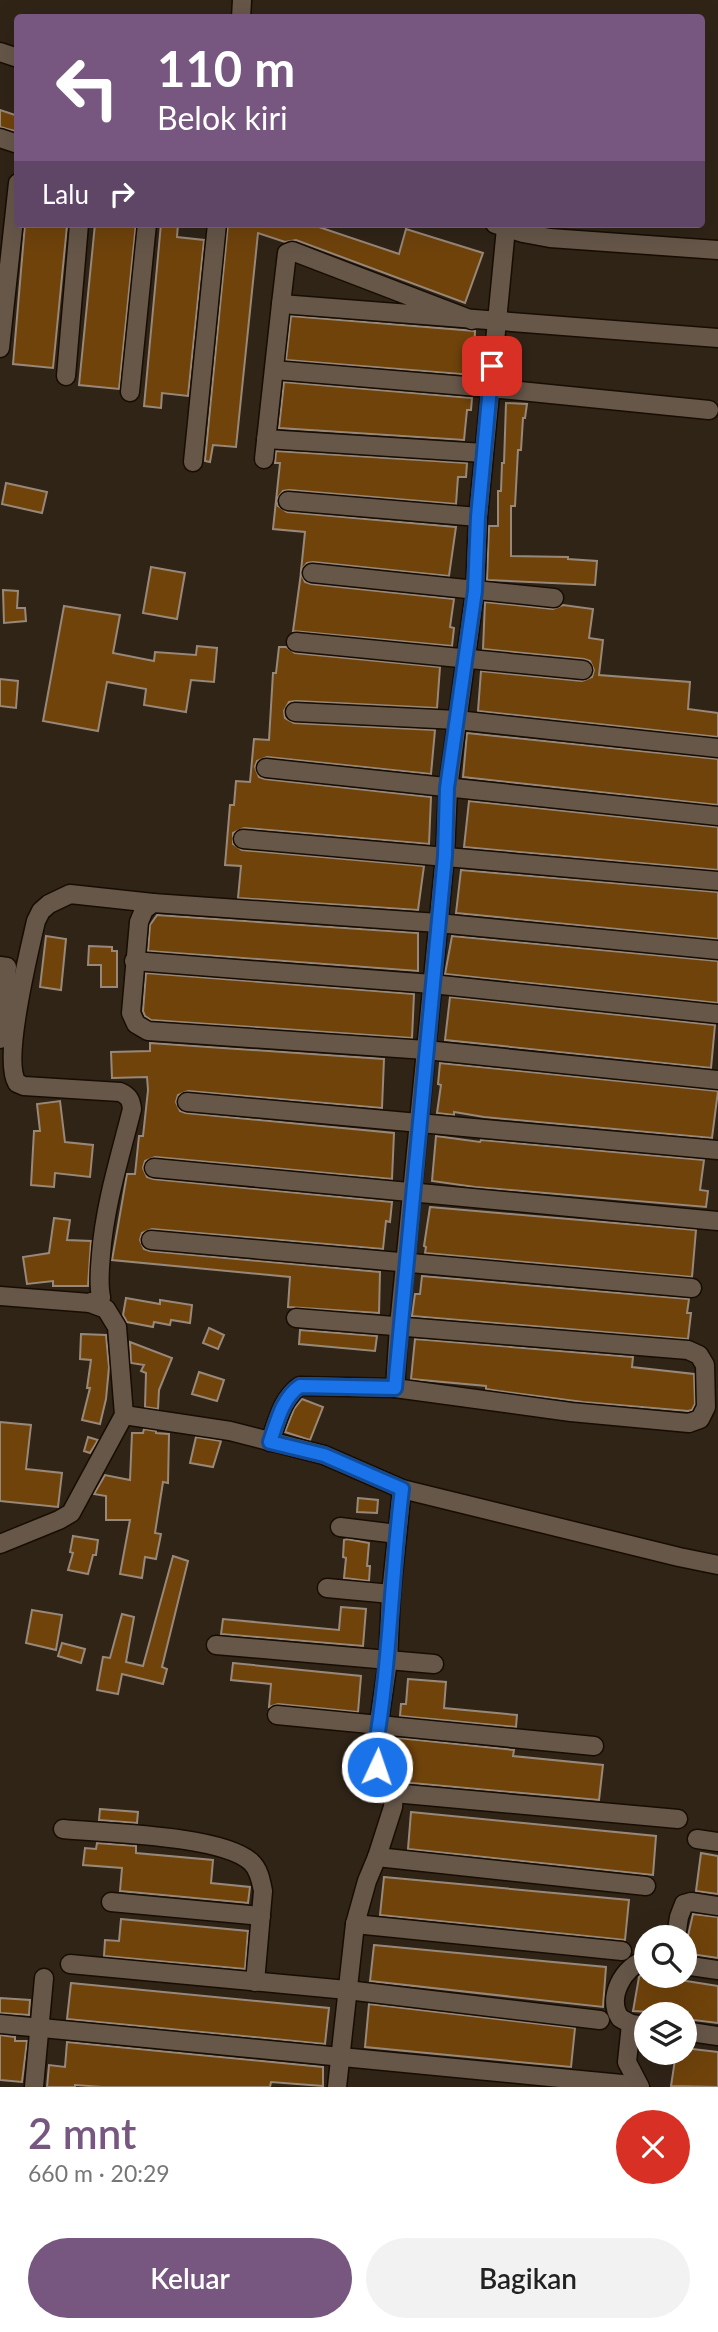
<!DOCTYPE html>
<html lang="id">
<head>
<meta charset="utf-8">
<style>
  body { margin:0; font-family:Lato,sans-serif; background:#f2f2f2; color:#222; height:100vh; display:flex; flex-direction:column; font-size:26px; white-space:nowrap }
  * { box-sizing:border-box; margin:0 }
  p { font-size:23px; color:#767676 }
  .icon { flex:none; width:38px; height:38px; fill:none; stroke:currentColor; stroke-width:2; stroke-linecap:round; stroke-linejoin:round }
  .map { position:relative; height:2087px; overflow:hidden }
  .sheet { display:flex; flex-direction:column; background:#fff; flex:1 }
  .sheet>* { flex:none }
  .guide { position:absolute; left:14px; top:14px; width:691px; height:214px; border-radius:7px; box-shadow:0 7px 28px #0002; background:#775780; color:#fff; overflow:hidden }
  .fabs { position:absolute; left:634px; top:1925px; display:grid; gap:14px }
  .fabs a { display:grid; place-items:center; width:63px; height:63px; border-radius:50%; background:#fff; box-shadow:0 7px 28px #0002; font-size:35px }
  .pin { position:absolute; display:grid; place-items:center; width:60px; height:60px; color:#fff; margin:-30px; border-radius:14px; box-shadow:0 4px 10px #0006 }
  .me { position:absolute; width:77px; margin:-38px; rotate:3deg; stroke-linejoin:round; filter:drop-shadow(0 0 5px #0008) }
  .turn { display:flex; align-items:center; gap:24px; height:147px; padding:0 28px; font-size:32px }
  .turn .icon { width:91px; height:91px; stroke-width:2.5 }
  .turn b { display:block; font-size:49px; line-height:60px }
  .then { display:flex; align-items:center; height:66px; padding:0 28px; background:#0003; gap:14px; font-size:26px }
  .round { display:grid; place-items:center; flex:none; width:74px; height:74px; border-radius:37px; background:#f2f2f2 }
  .summary { display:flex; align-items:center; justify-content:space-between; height:119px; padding:0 28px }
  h1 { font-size:42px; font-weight:600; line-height:52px; color:#775780 }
  .action { display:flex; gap:14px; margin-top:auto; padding:14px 28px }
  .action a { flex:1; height:80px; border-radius:42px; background:#775780; color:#fff; font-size:28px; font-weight:600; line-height:80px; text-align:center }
  .action a+a { background:#f2f2f2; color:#222 }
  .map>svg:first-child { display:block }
  .building { fill:#70430b; stroke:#988879; stroke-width:2 }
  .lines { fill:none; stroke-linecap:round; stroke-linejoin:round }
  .minor-casing { stroke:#180d03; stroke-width:21 }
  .minor { stroke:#665749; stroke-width:18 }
  .route-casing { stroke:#114b97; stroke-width:18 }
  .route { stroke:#1a73e8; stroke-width:12 }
</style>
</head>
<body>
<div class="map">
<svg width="718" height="2087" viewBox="0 0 718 2087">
  <rect width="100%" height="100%" fill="#302417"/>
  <g class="building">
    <polygon points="0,110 18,116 18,132 0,127"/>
    <polygon points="25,224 67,226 53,368 13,364"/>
    <polygon points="95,224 136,224 119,389 79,385"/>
    <polygon points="161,224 178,224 177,237 204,240 188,396 162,393 161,408 144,406"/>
    <polygon points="228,224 310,224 399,254 406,229 483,253 465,303 296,240 285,242 258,233 236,447 213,445 210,462 205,461"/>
    <polygon points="291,316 475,331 473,375 286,360"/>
    <polygon points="284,382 472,398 471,410 467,410 464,440 279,428"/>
    <polygon points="506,403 527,404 525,418 523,418 521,450 518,450 515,506 511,506 511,556 568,557 568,559 597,561 595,585 487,580 489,526 498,526 498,491 501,491 502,463 504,463"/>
    <polygon points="276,451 467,463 466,477 458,477 456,504 289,490 283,491 277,499 278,506 287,512 456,527 449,576 313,562 307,563 301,571 305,532 273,529 280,463 275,463"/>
    <polygon points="6,483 47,492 42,513 2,504"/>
    <polygon points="151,567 185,573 177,619 143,613"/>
    <polygon points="301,573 305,582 311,584 454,599 450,627 454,628 452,646 293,631"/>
    <polygon points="3,590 18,591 17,608 25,608 26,621 4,623"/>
    <polygon points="485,602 553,609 563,605 593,609 589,638 603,640 599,675 690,682 688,709 718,713 718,737 478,711 481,671 582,681 592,677 594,670 590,661 584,659 483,649"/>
    <polygon points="64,606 120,615 113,653 154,661 155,652 196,655 197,646 217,648 214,682 191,680 186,712 144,705 146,689 107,682 98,731 43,721"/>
    <polygon points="279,647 286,647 295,653 440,667 437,708 296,701 289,702 284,711 285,718 294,723 435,730 431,774 267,757 257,761 255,767 259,777 265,779 431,797 429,844 244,828 233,833 233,844 242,850 424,866 418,910 238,898 241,866 225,865 230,805 234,805 236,781 250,782 254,739 269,740 273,673 276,673"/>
    <polygon points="0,679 18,681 16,708 0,706"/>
    <polygon points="467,733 718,759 718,805 463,777"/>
    <polygon points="469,801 718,827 718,870 464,847"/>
    <polygon points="461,870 718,892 718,939 456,913"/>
    <polygon points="157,915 418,933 418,971 148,951 150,925"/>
    <polygon points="46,936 66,939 61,990 40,987"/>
    <polygon points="452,936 718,961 718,1003 445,974"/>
    <polygon points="89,946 112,947 112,951 117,951 117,987 101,987 101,965 88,965"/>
    <polygon points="146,973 414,994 412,1038 151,1020 145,1016 143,1011"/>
    <polygon points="450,997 715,1025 711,1068 445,1040"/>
    <polygon points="150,1043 384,1059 382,1108 188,1091 178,1095 176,1102 180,1111 186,1113 394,1133 392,1179 155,1157 145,1161 143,1168 147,1177 153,1179 392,1202 390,1222 386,1221 383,1249 152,1229 142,1233 140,1240 144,1249 150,1251 380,1272 379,1313 288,1307 290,1277 112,1260 127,1174 135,1174 139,1136 143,1136 148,1090 147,1077 112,1078 111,1052 150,1051"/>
    <polygon points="440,1063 718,1091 712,1138 484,1117 454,1112 454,1115 437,1113 441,1085 438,1084"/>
    <polygon points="60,1101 65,1142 93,1145 90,1177 55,1173 54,1187 31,1185 34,1131 40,1131 37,1104"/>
    <polygon points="436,1136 480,1142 481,1140 704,1160 700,1190 708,1191 706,1207 475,1187 432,1181"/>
    <polygon points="430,1207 696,1230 692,1277 425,1253 426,1247 424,1246"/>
    <polygon points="54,1218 70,1220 67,1240 91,1241 88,1286 53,1286 53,1281 27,1284 23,1257 49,1253"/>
    <polygon points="422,1276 689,1299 687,1313 691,1313 688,1339 412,1316 415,1294 420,1294"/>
    <polygon points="126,1298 160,1304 160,1300 192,1305 190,1323 171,1320 170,1325 154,1322 153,1327 127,1322 123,1315"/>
    <polygon points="209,1328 224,1335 218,1349 203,1343"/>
    <polygon points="300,1330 377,1336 375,1351 299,1344"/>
    <polygon points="81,1334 106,1335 109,1367 106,1399 100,1424 82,1420 90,1388 87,1388 91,1360 80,1359"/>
    <polygon points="415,1339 633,1357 632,1367 694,1374 695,1404 692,1410 688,1411 583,1402 499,1391 486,1389 486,1386 411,1379"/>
    <polygon points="130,1342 172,1358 159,1390 158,1409 145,1407 146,1373 141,1371 144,1365 131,1363"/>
    <polygon points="199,1372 224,1380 217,1401 192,1394"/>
    <polygon points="302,1399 323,1407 310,1440 285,1432 294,1409"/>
    <polygon points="0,1422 31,1425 26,1469 62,1473 58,1507 0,1501"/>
    <polygon points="144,1429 156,1431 156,1433 169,1434 168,1483 163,1482 155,1533 161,1534 156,1559 145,1557 142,1578 120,1574 130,1520 106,1520 106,1496 94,1494 105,1475 130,1480 132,1433 143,1433"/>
    <polygon points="88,1437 98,1440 90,1453 84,1451"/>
    <polygon points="196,1437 221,1441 213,1467 190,1463"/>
    <polygon points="358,1498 378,1500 377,1513 357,1512"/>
    <polygon points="73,1536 98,1540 96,1555 93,1555 88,1574 68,1570 73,1553 70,1552"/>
    <polygon points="347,1539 369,1543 367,1566 370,1566 369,1581 344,1578 346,1558 343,1557 344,1540"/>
    <polygon points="173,1556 188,1561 162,1667 167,1669 163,1684 122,1674 118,1694 97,1690 103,1657 110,1658 122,1614 134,1617 126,1662 143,1666"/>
    <polygon points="341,1607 366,1609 363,1646 221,1634 223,1619 339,1630"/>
    <polygon points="32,1610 62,1615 56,1650 26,1643"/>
    <polygon points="62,1643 85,1649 81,1663 58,1656"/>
    <polygon points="233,1663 361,1676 358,1712 278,1704 269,1707 271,1684 231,1680"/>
    <polygon points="408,1679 446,1682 444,1708 517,1715 516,1727 400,1716 401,1704 406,1704"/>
    <polygon points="398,1738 514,1750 513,1756 603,1765 599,1800 400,1782 394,1773"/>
    <polygon points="100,1809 138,1812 137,1823 99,1820"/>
    <polygon points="411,1812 656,1836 653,1875 408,1849"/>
    <polygon points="97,1843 136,1846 136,1853 213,1860 211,1883 250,1887 248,1903 120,1891 122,1868 83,1865 85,1848 96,1849"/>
    <polygon points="701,1853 718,1856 718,1894 696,1891"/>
    <polygon points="384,1877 629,1900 625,1940 380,1915"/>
    <polygon points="693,1914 718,1917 718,1958 684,1953"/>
    <polygon points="121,1919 248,1931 245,1969 104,1956 105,1940 119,1941"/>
    <polygon points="374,1945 606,1967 603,2007 370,1981"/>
    <polygon points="642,1974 718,1986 718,2023 685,2019 686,2014 633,2011 639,1977"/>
    <polygon points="71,1983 329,2008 325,2044 67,2019"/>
    <polygon points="0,1998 30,2000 29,2015 0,2013"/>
    <polygon points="369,2004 575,2028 571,2067 365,2047"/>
    <polygon points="0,2035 15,2037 15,2041 27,2041 22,2082 0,2080"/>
    <polygon points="67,2042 323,2067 323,2086 271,2082 270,2087 102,2087 75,2085 75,2087 47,2087 49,2065 65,2067"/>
    <polygon points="684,2048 718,2052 718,2087 671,2086 676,2053 684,2053"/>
  </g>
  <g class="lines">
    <defs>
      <g id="minor">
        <polyline points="241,18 242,0"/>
        <polyline points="0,52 18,58"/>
        <polyline points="0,138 18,144"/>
        <polyline points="495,224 523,233 550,238 718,250"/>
        <polyline points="472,320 292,251 287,253 281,304 718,338"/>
        <polyline points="0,348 18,183"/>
        <polyline points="274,370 490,388 709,410"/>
        <polyline points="66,376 79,224"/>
        <polyline points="130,392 147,224"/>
        <polyline points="266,439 484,453"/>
        <polyline points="264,459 281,304"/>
        <polyline points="193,462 217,224"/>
        <polyline points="288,501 478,517"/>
        <polyline points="312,573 554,598"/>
        <polyline points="296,642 583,670"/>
        <polyline points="295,712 457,720 718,748"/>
        <polyline points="266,768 718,816"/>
        <polyline points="243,839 718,881"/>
        <polyline points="718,950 438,923 153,903 144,910 139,922 131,1013 136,1024 148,1031 426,1050 718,1080"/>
        <polyline points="134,961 432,984 718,1014"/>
        <polyline points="0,966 7,967 0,1039"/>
        <polyline points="187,1102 718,1150"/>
        <polyline points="154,1168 718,1221"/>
        <polyline points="151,1240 692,1288"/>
        <polyline points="0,1296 90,1303 106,1309 117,1327 124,1415 71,1513 59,1520 0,1544"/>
        <path d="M 90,1303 L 101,1297 C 98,1283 100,1269 101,1254 C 105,1204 120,1157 132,1109 C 131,1100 129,1096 120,1092 L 24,1086 L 17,1083 C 2,1059 29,952 36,921 L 41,911 L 49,904 L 70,894 L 153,903"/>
        <polyline points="296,1318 688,1350 699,1355 705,1365 706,1407 700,1419 689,1423 571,1412 395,1388 399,1326 445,856 448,788 475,591 478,517 506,228"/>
        <polyline points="124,1415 230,1431 324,1455 402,1489 679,1557 718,1565"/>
        <path d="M 270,1442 C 277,1422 282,1398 300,1386 L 395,1388"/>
        <polyline points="340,1527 397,1534"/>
        <polyline points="327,1588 391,1594"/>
        <polyline points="216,1645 434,1664"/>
        <polyline points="277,1715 594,1746"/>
        <polyline points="394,1793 678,1819"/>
        <path d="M 63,1829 C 105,1833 222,1835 251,1862 C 259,1869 261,1881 263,1891 L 255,1982"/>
        <polyline points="697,1839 718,1842"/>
        <polyline points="377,1857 646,1886"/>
        <polyline points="111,1902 261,1916"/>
        <polyline points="355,1924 622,1951"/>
        <polyline points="676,1937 679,1917 684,1904 691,1902 718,1906"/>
        <path d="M 646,1960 C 624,1965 606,1998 620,2018 L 631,2024 L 646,2026"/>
        <polyline points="70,1964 347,1990 600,2020"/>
        <polyline points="684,1965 718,1970"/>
        <polyline points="0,2024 622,2084"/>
        <polyline points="631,2024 627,2062 640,2087"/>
        <polyline points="684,2031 718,2036"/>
        <polyline points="34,2087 44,1978"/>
        <polyline points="337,2087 355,1924 367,1881 377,1857 393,1807 394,1793 381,1775 374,1756 388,1661 391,1594 402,1489"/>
      </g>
    </defs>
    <use href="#minor" class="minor-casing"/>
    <use href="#minor" class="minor"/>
  </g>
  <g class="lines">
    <defs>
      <path id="route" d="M 377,1767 L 374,1756 C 390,1668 391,1578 402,1489 L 324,1455 L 270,1442 C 277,1422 282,1398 300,1386 L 395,1388 L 445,856 L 447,788 L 475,591 L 478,517 L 492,366"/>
    </defs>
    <use href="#route" class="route-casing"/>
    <use href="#route" class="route"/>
  </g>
</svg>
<div class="fabs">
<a><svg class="icon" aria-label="search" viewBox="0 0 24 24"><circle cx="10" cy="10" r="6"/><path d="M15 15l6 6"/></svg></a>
<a><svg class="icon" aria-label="layers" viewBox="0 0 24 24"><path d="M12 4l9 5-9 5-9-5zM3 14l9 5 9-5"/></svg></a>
</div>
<div class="pin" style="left:492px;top:366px;background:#d93025"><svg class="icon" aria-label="arrive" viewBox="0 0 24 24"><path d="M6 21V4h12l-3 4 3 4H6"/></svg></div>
<svg class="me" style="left:377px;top:1767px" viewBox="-20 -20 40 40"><circle r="17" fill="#1a73e8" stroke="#fff" stroke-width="3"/><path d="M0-11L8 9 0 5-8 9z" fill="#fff"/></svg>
<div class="guide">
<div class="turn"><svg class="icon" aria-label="left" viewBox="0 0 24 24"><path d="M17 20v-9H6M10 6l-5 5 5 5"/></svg><div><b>110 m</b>Belok kiri</div></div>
<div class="then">Lalu<svg class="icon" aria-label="right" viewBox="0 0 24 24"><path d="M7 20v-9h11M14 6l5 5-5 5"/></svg></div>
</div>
</div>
<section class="sheet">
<div class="summary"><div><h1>2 mnt</h1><p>660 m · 20:29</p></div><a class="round" style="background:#d93025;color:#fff"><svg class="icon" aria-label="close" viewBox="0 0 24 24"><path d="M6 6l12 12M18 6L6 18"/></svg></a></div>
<div class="action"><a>Keluar</a><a>Bagikan</a></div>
</section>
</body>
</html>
